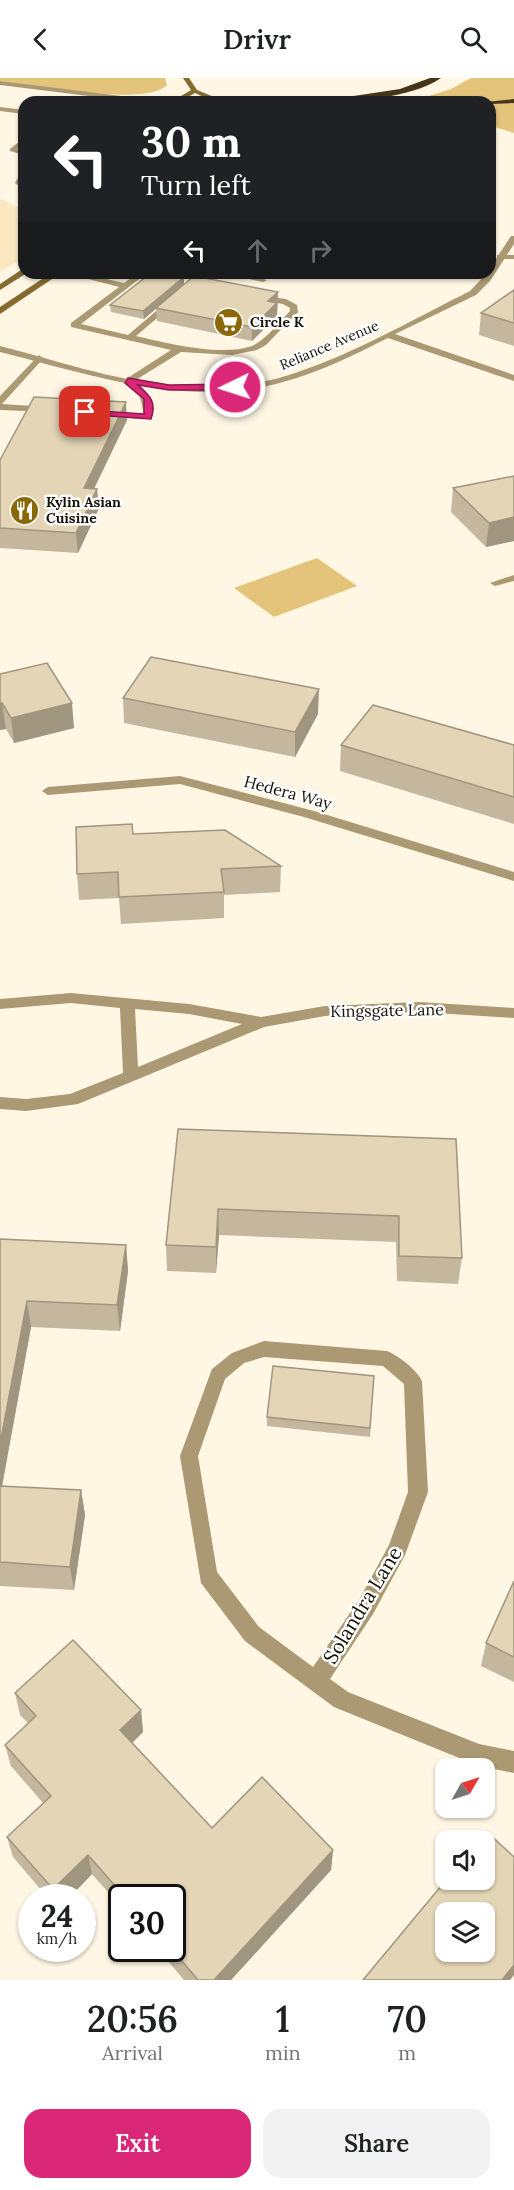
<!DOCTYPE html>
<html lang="en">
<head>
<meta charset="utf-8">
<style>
  body { margin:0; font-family:Lora,serif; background:#f2f2f2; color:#202124; height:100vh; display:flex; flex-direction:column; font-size:22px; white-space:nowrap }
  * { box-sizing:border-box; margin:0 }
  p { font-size:20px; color:#757577 }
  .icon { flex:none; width:33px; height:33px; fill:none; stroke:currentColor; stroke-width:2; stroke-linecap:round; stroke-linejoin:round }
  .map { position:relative; height:1902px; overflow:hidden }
  .details { display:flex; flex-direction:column; background:#fff; flex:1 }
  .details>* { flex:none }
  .guide { position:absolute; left:18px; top:18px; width:478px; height:183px; border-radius:18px; box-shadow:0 2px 4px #0004; background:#202124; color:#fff; overflow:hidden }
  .needle { width:39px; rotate:51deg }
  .tools { position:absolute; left:435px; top:1680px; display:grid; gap:12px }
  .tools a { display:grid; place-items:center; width:60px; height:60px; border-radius:12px; background:#fff; box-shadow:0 2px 4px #0004; font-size:30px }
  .speed { position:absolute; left:18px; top:1806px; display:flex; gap:12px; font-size:30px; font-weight:700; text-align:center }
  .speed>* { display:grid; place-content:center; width:78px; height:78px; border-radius:50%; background:#fff; box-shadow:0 2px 4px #0004; line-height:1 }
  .speed small { font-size:15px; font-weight:400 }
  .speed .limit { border:3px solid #111; border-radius:9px; background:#fff; color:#111 }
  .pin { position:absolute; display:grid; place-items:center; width:51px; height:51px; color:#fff; margin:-26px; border-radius:12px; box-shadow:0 3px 9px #0006 }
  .me { position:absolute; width:66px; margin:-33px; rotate:266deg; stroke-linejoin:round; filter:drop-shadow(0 0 4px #0008) }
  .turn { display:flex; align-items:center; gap:21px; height:126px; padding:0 24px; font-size:27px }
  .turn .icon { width:78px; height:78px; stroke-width:2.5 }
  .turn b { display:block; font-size:42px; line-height:51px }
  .lanes { display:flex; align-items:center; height:57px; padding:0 24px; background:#0003; justify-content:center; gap:30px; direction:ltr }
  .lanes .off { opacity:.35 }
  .eta { display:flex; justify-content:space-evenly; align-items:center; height:102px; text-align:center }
  .eta b { font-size:36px; font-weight:600; line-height:42px }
  .action { display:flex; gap:12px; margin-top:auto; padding:12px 24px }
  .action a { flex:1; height:69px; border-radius:18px; background:#db2777; color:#fff; font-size:24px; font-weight:600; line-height:69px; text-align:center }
  .action a+a { background:#f2f2f2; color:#202124 }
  header { display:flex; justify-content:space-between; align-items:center; height:78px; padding:0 24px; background:#fff; font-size:27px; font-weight:600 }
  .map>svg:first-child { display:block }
  .built { fill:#fbe8c1 }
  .green { fill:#e4c37b }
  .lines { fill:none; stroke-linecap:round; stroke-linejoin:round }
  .service { fill:#ab9973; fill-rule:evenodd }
  .minor { fill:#ab9973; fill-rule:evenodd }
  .secondary { fill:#856b30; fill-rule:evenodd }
  .motorway { fill:#433517; fill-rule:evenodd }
  .wall { fill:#c4b79d }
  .shaded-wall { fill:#a0957f }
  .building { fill:#e4d5b6; stroke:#a0957f; stroke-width:1.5; fill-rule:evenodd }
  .route { fill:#db2777; stroke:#8e194d; stroke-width:1.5 }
  .labels { text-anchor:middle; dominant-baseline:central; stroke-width:5; stroke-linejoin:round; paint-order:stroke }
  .far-poi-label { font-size:14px; font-weight:bold; fill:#161106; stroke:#fff; text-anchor:start }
  .far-street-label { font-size:14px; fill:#161106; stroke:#fff }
  .street-label { font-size:16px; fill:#161106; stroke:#fff }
  .near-street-label { font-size:20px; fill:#161106; stroke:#fff }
</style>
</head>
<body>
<header><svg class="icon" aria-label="back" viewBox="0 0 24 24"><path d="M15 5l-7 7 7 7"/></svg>Drivr<svg class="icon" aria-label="search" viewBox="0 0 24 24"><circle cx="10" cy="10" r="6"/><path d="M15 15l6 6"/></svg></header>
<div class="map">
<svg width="514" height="1902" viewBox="0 0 514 1902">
  <rect width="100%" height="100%" fill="#fff6e3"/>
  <polygon class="built" points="0,121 24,132 24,180 0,193"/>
  <g class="green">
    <path d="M 0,0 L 165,0 L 167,7 C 147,29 31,7 0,3 Z"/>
    <polygon points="471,0 514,0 514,55 491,48 490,24 410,24 451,11"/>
    <polygon points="317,480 357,508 274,539 234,510"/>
  </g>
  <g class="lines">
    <g class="service">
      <polygon points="0,29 24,32 24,36 0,33"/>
      <polygon points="24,60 24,66 17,71 24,73 24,77 10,73 10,71"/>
      <polygon points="21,94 24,94 24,112 15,105"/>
      <rect x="497" y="177" width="17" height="4"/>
      <path d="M 65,195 L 80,195 L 124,205 L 138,195 L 147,195 L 81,246 L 128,257 L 201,195 L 210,195 L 136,258 C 166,265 221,279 252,268 C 266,262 279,244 290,233 L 290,230 L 283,226 L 256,221 L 256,217 L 286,221 L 297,227 L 298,234 L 266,267 L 257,272 L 232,277 L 181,274 L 134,303 C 146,313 157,324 151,341 L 108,339 L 103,336 L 105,334 L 144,336 L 140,319 L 123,303 L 171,272 L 71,249 L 71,245 L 119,209 Z"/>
      <polygon points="221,195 238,195 267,202 263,204"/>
      <polygon points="39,277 43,280 42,282 2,326 48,329 53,332 51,334 0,332 0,318"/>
    </g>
    <g class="minor">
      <polygon points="0,3 121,18 203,24 121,22 0,7"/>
      <path d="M 511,158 L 514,158 L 514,166 L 490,203 L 476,217 L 395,256 L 514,297 L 514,303 L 388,260 C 354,277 320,294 283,304 C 188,331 92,297 0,274 L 0,268 C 55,282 112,302 169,307 C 204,310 245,309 279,300 C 345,281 408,244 470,213 L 487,195 L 490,195 L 490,190 Z"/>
      <polygon points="514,497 514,503 495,508 490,505"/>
      <polygon points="180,698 314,733 514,794 514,803 304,739 180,706 48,717 42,713 48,709"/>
      <path d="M 71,915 L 189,926 L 261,939 L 325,928 L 419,924 L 514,930 L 514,940 L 419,934 L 325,938 L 264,949 L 78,1026 L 26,1033 L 0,1031 L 0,1019 L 26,1021 L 70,1016 L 123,995 L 120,930 L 71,925 L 0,931 L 0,921 ZM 135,931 L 189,936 L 242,946 L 138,989 Z"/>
      <path d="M 264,1263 L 387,1273 C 399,1278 417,1292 422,1303 L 428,1414 L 405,1477 L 373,1536 L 330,1601 L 348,1614 L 479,1666 L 514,1673 L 514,1695 L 479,1688 L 334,1629 L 245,1563 L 201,1505 L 180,1378 L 212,1291 L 232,1275 ZM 264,1279 L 383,1288 L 404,1306 L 408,1414 L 389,1467 L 359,1522 L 313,1589 L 259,1549 L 217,1494 L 198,1378 L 225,1301 L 244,1285 Z"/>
    </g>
    <g class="secondary">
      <polygon points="183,0 189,0 197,12 214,19 214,24 208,24 208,21 195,15 186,20 186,24 180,24 181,18 191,12"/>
      <polygon points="21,192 27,195 0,212 0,206"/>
      <polygon points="51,195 61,195 0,236 0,229"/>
    </g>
    <g class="motorway">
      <path d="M 430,0 L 441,0 C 411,21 350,24 314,24 L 400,11 Z"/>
      <polygon points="514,21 514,25 490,26 486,24"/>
    </g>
  </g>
  <g class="wall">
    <polygon points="184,199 184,207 278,214 277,238 252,263 157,243 156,230 144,241 111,234 110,227"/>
    <polygon points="514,212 514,268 479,257 481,235"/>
    <polygon points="127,342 94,411 99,430 78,475 0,470 0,382"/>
    <polygon points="514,398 514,463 486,469 451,434 453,410"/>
    <polygon points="0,596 74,650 14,665 6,651 0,652"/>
    <polygon points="123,620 318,636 295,679 124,645"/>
    <polygon points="341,667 514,667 514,746 340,693"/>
    <polygon points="133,756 281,788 280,814 224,817 224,840 121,846 119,820 79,822 77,796"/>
    <polygon points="178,1051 456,1061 462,1180 458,1206 397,1203 396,1164 219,1157 216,1195 167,1193 166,1167"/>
    <polygon points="0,1161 126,1167 128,1193 120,1253 31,1249 2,1408 81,1412 85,1437 74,1512 0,1508"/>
    <polygon points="374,1298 370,1359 267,1348 267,1339"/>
    <polygon points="514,1503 514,1604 481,1588 486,1565"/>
    <polygon points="15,1615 141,1632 143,1654 132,1665 212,1750 333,1772 331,1792 231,1902 184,1902 157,1870 172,1870 172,1820 122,1820 122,1830 92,1796 69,1820 48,1820 13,1779 7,1759 43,1725 11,1688 5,1667 28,1645 20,1637"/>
  </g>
  <g class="shaded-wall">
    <polygon points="184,199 184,207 144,241 143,233"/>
    <polygon points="278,214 277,238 252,263 252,249 268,223"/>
    <polygon points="126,324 127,342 85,429 84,410"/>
    <polygon points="97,411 99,430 78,475 76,455"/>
    <polygon points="514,439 514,463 486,469 489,445"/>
    <polygon points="319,611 318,636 295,679 295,654"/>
    <polygon points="2,625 6,651 0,652 0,626"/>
    <polygon points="72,625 74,650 14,665 11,640"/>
    <polygon points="218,1131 219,1157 216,1195 216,1169"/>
    <polygon points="126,1167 128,1193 120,1253 117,1227"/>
    <polygon points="27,1223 31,1249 0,1419 0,1366"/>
    <polygon points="81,1412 85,1437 74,1512 70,1489"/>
    <polygon points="141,1632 143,1654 123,1674 120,1652"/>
    <polygon points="333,1772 331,1792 231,1902 214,1902"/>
    <polygon points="88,1777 92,1796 69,1820 55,1820 53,1811"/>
    <polygon points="514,1887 514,1897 510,1902 502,1902"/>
  </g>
  <g class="building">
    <polygon points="151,195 161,195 184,199 143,233 110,227"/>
    <polygon points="194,198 278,214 268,223 277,225 252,249 156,230"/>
    <polygon points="514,212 514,245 481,235"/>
    <polygon points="34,319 126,324 84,410 97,411 76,455 0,450 0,382"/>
    <polygon points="514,398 514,439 489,445 453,410"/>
    <polygon points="151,579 319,611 295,654 123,620"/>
    <polygon points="47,585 72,625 11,640 2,625 0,626 0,596"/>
    <polygon points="373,627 514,667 514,719 341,667"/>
    <polygon points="132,746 133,756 225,752 281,788 221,791 224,814 119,819 118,794 77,796 76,749"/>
    <polygon points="178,1051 456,1061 462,1180 399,1178 399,1138 218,1131 216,1169 166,1167"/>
    <polygon points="0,1161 126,1167 117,1227 27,1223 0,1366"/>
    <polygon points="273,1288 374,1298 370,1350 267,1339"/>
    <polygon points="0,1408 81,1412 70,1489 0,1484"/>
    <polygon points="514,1503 514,1579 486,1565"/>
    <polygon points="73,1562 141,1632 120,1652 212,1750 262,1699 333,1772 214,1902 198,1902 171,1870 172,1870 172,1820 126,1820 88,1777 53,1811 7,1759 51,1718 5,1667 36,1638 15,1615"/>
    <path d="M 486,1753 L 514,1779 L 514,1887 L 502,1902 L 363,1902 L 446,1802 L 484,1802 L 484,1762 L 478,1762 ZM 446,1834 L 484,1834 L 484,1874 L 446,1874 Z"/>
  </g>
  <path class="route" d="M 128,300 L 169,307 L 235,306 L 240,309 L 235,312 L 169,312 L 138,307 C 150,318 157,324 151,341 L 82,336 L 85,332 L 144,336 L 144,321 L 125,305 Z"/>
  <defs>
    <symbol id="supermarket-disc" viewBox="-11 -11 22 22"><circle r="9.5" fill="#8a6807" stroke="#fff"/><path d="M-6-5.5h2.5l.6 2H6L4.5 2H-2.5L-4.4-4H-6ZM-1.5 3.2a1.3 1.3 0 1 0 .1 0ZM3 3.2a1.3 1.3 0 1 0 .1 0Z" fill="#fff"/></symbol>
    <symbol id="restaurant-disc" viewBox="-11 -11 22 22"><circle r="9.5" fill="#8a6807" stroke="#fff"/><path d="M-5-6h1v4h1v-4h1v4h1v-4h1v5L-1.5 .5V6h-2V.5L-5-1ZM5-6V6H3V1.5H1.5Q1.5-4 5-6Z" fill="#fff"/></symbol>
  </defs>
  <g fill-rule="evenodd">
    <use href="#supermarket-disc" x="212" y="228" width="33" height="33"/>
    <use href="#restaurant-disc" x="8" y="416" width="33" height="33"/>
  </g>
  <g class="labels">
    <g class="far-poi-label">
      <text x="250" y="244">Circle K</text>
      <text x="46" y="424">Kylin Asian<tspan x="46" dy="16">Cuisine</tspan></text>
    </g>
    <g class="far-street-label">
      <text transform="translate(329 267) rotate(-23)">Reliance Avenue</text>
    </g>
    <g class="street-label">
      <text transform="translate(288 714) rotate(15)">Hedera Way</text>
      <text transform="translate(387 932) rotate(-1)">Kingsgate Lane</text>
    </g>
    <g class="near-street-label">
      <text transform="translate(362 1527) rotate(-59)">Solandra Lane</text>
    </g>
  </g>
</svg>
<div class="tools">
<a><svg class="needle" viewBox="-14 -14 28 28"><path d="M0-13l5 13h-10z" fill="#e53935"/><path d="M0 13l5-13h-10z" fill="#757577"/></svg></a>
<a><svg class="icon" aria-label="sound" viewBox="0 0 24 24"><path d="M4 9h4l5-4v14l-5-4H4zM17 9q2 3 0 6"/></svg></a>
<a><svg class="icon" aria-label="layers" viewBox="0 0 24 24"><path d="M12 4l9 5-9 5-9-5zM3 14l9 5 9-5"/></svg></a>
</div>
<div class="speed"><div>24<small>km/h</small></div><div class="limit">30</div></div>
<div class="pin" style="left:85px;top:334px;background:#d93025"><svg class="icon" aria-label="arrive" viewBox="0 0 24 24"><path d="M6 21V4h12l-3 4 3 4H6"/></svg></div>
<svg class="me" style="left:235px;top:309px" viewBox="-20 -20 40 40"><circle r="17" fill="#db2777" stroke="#fff" stroke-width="3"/><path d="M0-11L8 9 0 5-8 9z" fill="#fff"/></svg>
<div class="guide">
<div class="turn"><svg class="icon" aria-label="left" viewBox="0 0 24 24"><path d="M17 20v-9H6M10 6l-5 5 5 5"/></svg><div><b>30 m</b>Turn left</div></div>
<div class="lanes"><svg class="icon" aria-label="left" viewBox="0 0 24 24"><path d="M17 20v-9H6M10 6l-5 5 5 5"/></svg><svg class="icon off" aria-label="ahead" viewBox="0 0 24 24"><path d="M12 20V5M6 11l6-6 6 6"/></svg><svg class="icon off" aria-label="right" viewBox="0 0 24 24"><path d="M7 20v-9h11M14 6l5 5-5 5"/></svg></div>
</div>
</div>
<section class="details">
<div class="eta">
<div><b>20:56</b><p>Arrival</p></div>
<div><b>1</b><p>min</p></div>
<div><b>70</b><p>m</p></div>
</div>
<div class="action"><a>Exit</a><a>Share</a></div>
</section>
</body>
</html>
